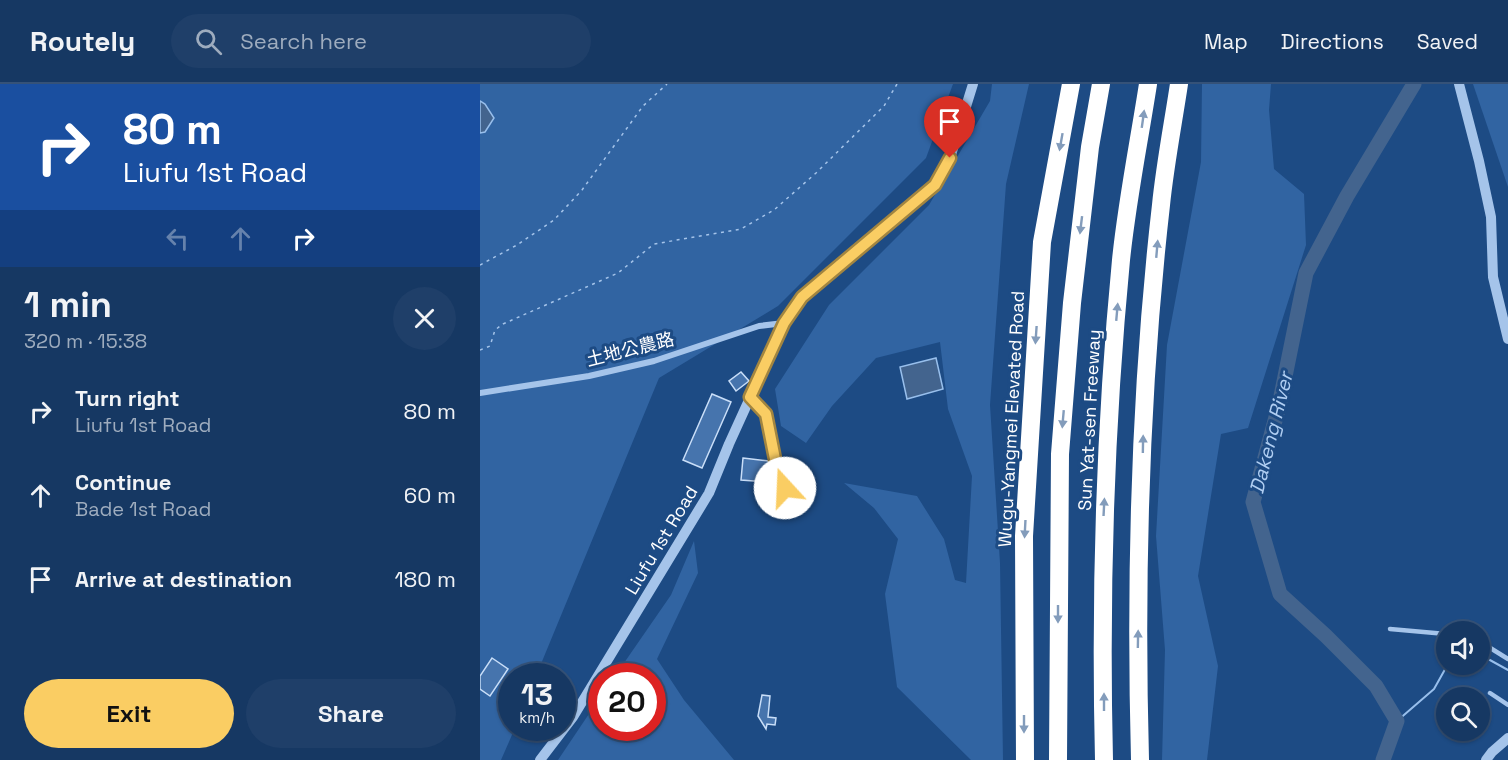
<!DOCTYPE html>
<html lang="en">
<head>
<meta charset="utf-8">
<style>
  body { margin:0; font-family:"Space Grotesk","Noto Sans TC",sans-serif; background:#1f3f69; color:#f1f3f6; height:100vh; display:flex; flex-direction:column; font-size:22px; white-space:nowrap }
  * { box-sizing:border-box; margin:0 }
  p { font-size:20px; color:#9eacbe }
  .icon { flex:none; width:33px; height:33px; fill:none; stroke:currentColor; stroke-width:2; stroke-linecap:round; stroke-linejoin:round }
  .map { position:relative; flex:1; overflow:hidden }
  .details { display:flex; flex-direction:column; background:#163863; width:480px }
  .details>* { flex:none }
  .hud { background:#1a4fa0; color:#fff; overflow:hidden }
  .tools { position:absolute; left:956px; top:537px; display:grid; gap:12px }
  .tools a { display:grid; place-items:center; width:54px; height:54px; border-radius:50%; background:#163863; box-shadow:0 2px 4px #0004,0 0 0 2px #355278; font-size:30px }
  .speed { position:absolute; left:18px; top:579px; display:flex; gap:12px; font-size:30px; font-weight:700; text-align:center }
  .speed>* { display:grid; place-content:center; width:78px; height:78px; border-radius:50%; background:#163863; box-shadow:0 2px 4px #0004,0 0 0 2px #355278; line-height:1 }
  .speed small { font-size:15px; font-weight:400 }
  .speed .limit { border:9px solid #d22; background:#fff; color:#111 }
  .pin { position:absolute; display:grid; place-items:center; width:51px; height:51px; color:#fff; margin:-62px -26px; border-radius:50% 50% 50% 0; rotate:-45deg; box-shadow:0 0 6px #0007 }
  .pin .icon { rotate:45deg }
  .me { position:absolute; width:66px; margin:-33px; rotate:340deg; stroke-linejoin:round; filter:drop-shadow(0 0 4px #0008) }
  .turn { display:flex; align-items:center; gap:21px; height:126px; padding:0 24px; font-size:27px }
  .turn .icon { width:78px; height:78px; stroke-width:2.5 }
  .turn b { display:block; font-size:42px; line-height:51px }
  .lanes { display:flex; align-items:center; height:57px; padding:0 24px; background:#0003; justify-content:center; gap:30px; direction:ltr }
  .lanes .off { opacity:.35 }
  .round { display:grid; place-items:center; flex:none; width:63px; height:63px; border-radius:32px; background:#1f3f69 }
  .overview { display:flex; align-items:center; justify-content:space-between; height:102px; padding:0 24px }
  h1 { font-size:36px; font-weight:600; line-height:45px }
  .button { display:flex; gap:12px; margin-top:auto; padding:12px 24px }
  .button a { flex:1; height:69px; border-radius:36px; background:#facd63; color:#111; font-size:24px; font-weight:600; line-height:69px; text-align:center }
  .button a+a { background:#1f3f69; color:#f1f3f6 }
  ul { padding:0; list-style:none }
  li { display:flex; align-items:center; gap:18px; height:84px; padding:0 24px }
  li div { flex:1 }
  li b { display:block; font-size:22px }
  li em { font-style:normal }
  header { display:flex; align-items:center; gap:36px; box-sizing:border-box; height:84px; padding:0 30px; background:#163863; border-bottom:2px solid #355278 }
  header strong { font-size:28px }
  nav { display:flex; gap:33px; margin-inline-start:auto; font-size:21px }
  .search { width:420px; height:54px; background:#1f3f69; display:flex; align-items:center; gap:15px; box-sizing:border-box; padding:0 21px; border-radius:33px; color:#9eacbe; font-size:22px }
  main { display:flex; flex:1; min-height:0 }
  .map>svg:first-child { display:block }
  .green { fill:#3164a2 }
  .water { fill:#43648e; stroke:#98bfec; stroke-width:1.5 }
  .lines { fill:none; stroke-linecap:round; stroke-linejoin:round }
  .stream { stroke:#98bfec; stroke-width:2 }
  .river { stroke:#43648e; stroke-width:15 }
  .building { fill:#4674ad; stroke:#c9def8; stroke-width:1.5 }
  .path { stroke:#a5c4ea; stroke-width:1.5; stroke-dasharray:3 4.5; stroke-linecap:butt }
  .service { stroke:#a5c4ea; stroke-width:4.5 }
  .minor { stroke:#a5c4ea; stroke-width:6 }
  .tertiary { stroke:#a5c4ea; stroke-width:10 }
  .motorway { stroke:#fff; stroke-width:18 }
  .oneway { fill:#839cbb }
  .route-casing { stroke:#a28540; stroke-width:15 }
  .route { stroke:#facd63; stroke-width:10 }
  .labels { text-anchor:middle; dominant-baseline:central; stroke-width:6; stroke-linejoin:round; paint-order:stroke }
  .street-label { font-size:18px; fill:#fff; stroke:#1d4b84 }
  .water-label { font-size:20px; font-style:italic; fill:#b0cef2; stroke:#1d4b84 }
</style>
</head>
<body>
<header>
<strong>Routely</strong>
<div class="search"><svg class="icon" aria-label="search" viewBox="0 0 24 24"><circle cx="10" cy="10" r="6"/><path d="M15 15l6 6"/></svg>Search here</div>
<nav><a>Map</a><a>Directions</a><a>Saved</a></nav>
</header>
<main>
<section class="details">
<div class="hud">
<div class="turn"><svg class="icon" aria-label="right" viewBox="0 0 24 24"><path d="M7 20v-9h11M14 6l5 5-5 5"/></svg><div><b>80 m</b>Liufu 1st Road</div></div>
<div class="lanes"><svg class="icon off" aria-label="left" viewBox="0 0 24 24"><path d="M17 20v-9H6M10 6l-5 5 5 5"/></svg><svg class="icon off" aria-label="ahead" viewBox="0 0 24 24"><path d="M12 20V5M6 11l6-6 6 6"/></svg><svg class="icon" aria-label="right" viewBox="0 0 24 24"><path d="M7 20v-9h11M14 6l5 5-5 5"/></svg></div>
</div>
<div class="overview"><div><h1>1 min</h1><p>320 m · 15:38</p></div><a class="round"><svg class="icon" aria-label="close" viewBox="0 0 24 24"><path d="M6 6l12 12M18 6L6 18"/></svg></a></div>
<ul>
<li><svg class="icon" aria-label="right" viewBox="0 0 24 24"><path d="M7 20v-9h11M14 6l5 5-5 5"/></svg><div><b>Turn right</b><p>Liufu 1st Road</p></div><em>80 m</em></li>
<li><svg class="icon" aria-label="ahead" viewBox="0 0 24 24"><path d="M12 20V5M6 11l6-6 6 6"/></svg><div><b>Continue</b><p>Bade 1st Road</p></div><em>60 m</em></li>
<li><svg class="icon" aria-label="arrive" viewBox="0 0 24 24"><path d="M6 21V4h12l-3 4 3 4H6"/></svg><div><b>Arrive at destination</b></div><em>180 m</em></li>
</ul>
<div class="button"><a>Exit</a><a>Share</a></div>
</section>
<div class="map">
<svg width="1028" height="676" viewBox="0 0 1028 676">
  <rect width="100%" height="100%" fill="#1d4b84"/>
  <g class="green">
    <polygon points="0,0 473,0 446,74 298,222 179,294 56,592 32,592 32,644 35,644 21,676 0,676"/>
    <polygon points="512,0 549,0 526,100 510,321 520,479 523,676 491,676 417,603 405,510 418,455 394,424 364,399 437,412 464,455 475,496 486,499 492,392 468,325 460,258 396,274 352,322 326,359 301,342 295,305 349,221 449,121 510,17"/>
    <polygon points="722,0 791,0 789,26 794,85 824,110 826,161 768,344 741,350 718,492 738,582 727,676 682,676 685,566 676,452 687,261 721,78"/>
    <polygon points="993,0 1028,0 1028,103"/>
    <polygon points="214,457 218,489 177,575 204,616 254,676 78,676 121,612 122,644 172,644 172,592 135,592 191,511"/>
  </g>
  <g class="water">
    <polygon points="0,17 5,20 14,34 5,48 0,49"/>
    <polygon points="456,274 463,305 427,315 420,283"/>
  </g>
  <g class="lines">
    <g class="stream">
      <polyline points="999,570 1028,586"/>
      <polyline points="917,637 954,605 968,580"/>
    </g>
    <polyline class="river" points="903,676 917,637 896,602 846,552 800,510 773,418 799,322 826,189 867,112 934,0"/>
  </g>
  <g class="building">
    <polygon points="261,288 269,297 256,307 249,297"/>
    <polygon points="232,310 251,318 222,384 203,376"/>
    <polygon points="263,374 289,377 288,384 293,384 294,393 288,392 287,398 261,396"/>
    <polygon points="12,574 28,585 10,612 0,605 0,592"/>
    <polygon points="282,611 290,612 288,633 296,634 295,641 287,640 286,645 278,632"/>
  </g>
  <g class="lines">
    <g class="path">
      <polyline points="0,181 37,161 74,136 102,106 163,22 187,0"/>
      <polyline points="0,266 10,262 15,246 23,240 138,189 174,160 261,145 294,126 336,89 404,22 417,0"/>
    </g>
    <g class="service">
      <polyline points="270,313 286,330 296,380 305,404"/>
      <polyline points="910,545 966,550"/>
      <polyline points="999,557 1028,575"/>
      <polyline points="1010,609 1028,621"/>
    </g>
    <polyline class="minor" points="0,309 109,292 174,277 279,242 304,239"/>
    <g class="tertiary">
      <polyline points="979,0 999,77 1011,133 1013,193 1028,255"/>
      <polyline points="60,676 93,633 229,409 249,360 304,239 322,213 455,101 470,74 493,0"/>
      <polyline points="1006,676 1012,668 1028,654"/>
    </g>
    <g class="motorway">
      <polyline points="545,676 544,452 562,158 591,0"/>
      <polyline points="578,676 580,370 592,219 610,63 621,0"/>
      <path d="M 624,676 C 620,509 625,342 641,176 C 647,117 659,58 668,0"/>
      <path d="M 660,676 C 655,491 660,305 681,121 C 685,81 693,40 699,0"/>
    </g>
  </g>
  <defs><path id="oneway-solid" d="M-6-.8H1V-3.2L6.5 0L1 3.2V.8H-6Z" transform="scale(1.5)"/></defs>
  <g class="oneway">
    <use href="#oneway-solid" transform="translate(663 35) rotate(-82)"/>
    <use href="#oneway-solid" transform="translate(581 58) rotate(100)"/>
    <use href="#oneway-solid" transform="translate(601 141) rotate(97)"/>
    <use href="#oneway-solid" transform="translate(677 165) rotate(-85)"/>
    <use href="#oneway-solid" transform="translate(637 228) rotate(-85)"/>
    <use href="#oneway-solid" transform="translate(556 251) rotate(94)"/>
    <use href="#oneway-solid" transform="translate(583 335) rotate(95)"/>
    <use href="#oneway-solid" transform="translate(663 360) rotate(-89)"/>
    <use href="#oneway-solid" transform="translate(624 423) rotate(-87)"/>
    <use href="#oneway-solid" transform="translate(545 445) rotate(93)"/>
    <use href="#oneway-solid" transform="translate(578 530) rotate(90)"/>
    <use href="#oneway-solid" transform="translate(658 555) rotate(-89)"/>
    <use href="#oneway-solid" transform="translate(624 618) rotate(-90)"/>
    <use href="#oneway-solid" transform="translate(544 640) rotate(90)"/>
  </g>
  <g class="lines">
    <defs>
      <polyline id="route" points="305,404 296,380 286,330 270,313 304,239 322,213 455,101 470,74"/>
    </defs>
    <use href="#route" class="route-casing"/>
    <use href="#route" class="route"/>
  </g>
  <g class="labels">
    <g class="street-label">
      <text transform="translate(150 265) rotate(-14)">土地公農路</text>
      <text transform="translate(531 335) rotate(-87)">Wugu-Yangmei Elevated Road</text>
      <text transform="translate(609 336) rotate(-87)">Sun Yat-sen Freeway</text>
      <text transform="translate(181 456) rotate(-59)">Liufu 1st Road</text>
    </g>
    <g class="water-label">
      <text transform="translate(791 349) rotate(-76)">Dakeng River</text>
    </g>
  </g>
</svg>
<div class="tools">
<a><svg class="icon" aria-label="sound" viewBox="0 0 24 24"><path d="M4 9h4l5-4v14l-5-4H4zM17 9q2 3 0 6"/></svg></a>
<a><svg class="icon" aria-label="search" viewBox="0 0 24 24"><circle cx="10" cy="10" r="6"/><path d="M15 15l6 6"/></svg></a>
</div>
<div class="speed"><div>13<small>km/h</small></div><div class="limit">20</div></div>
<div class="pin" style="left:470px;top:74px;background:#d93025"><svg class="icon" aria-label="arrive" viewBox="0 0 24 24"><path d="M6 21V4h12l-3 4 3 4H6"/></svg></div>
<svg class="me" style="left:305px;top:404px" viewBox="-20 -20 40 40"><circle r="19" fill="#fff"/><path d="M0-13L10 11 0 6-10 11z" fill="#facd63"/></svg>
</div>
</main>
</body>
</html>
